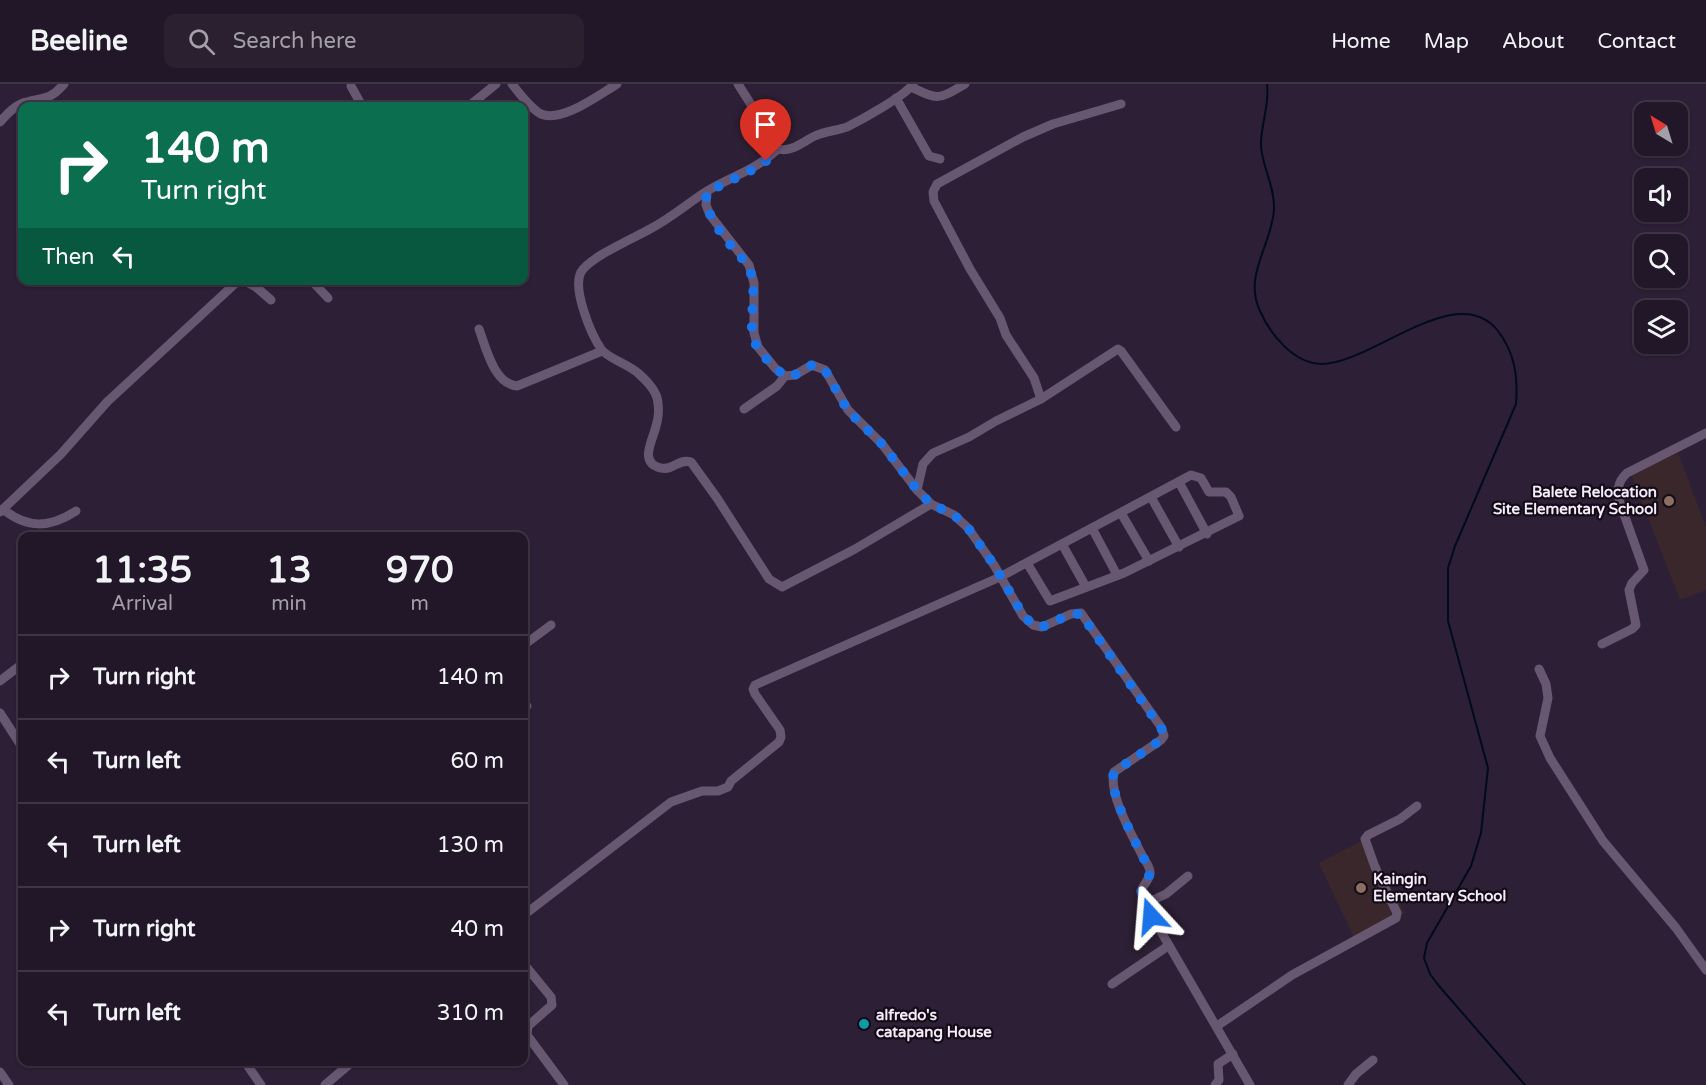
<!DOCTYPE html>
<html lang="en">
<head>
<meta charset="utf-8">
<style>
  body { margin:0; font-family:"Varela Round",sans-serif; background:#2a2030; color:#f1f3f6; height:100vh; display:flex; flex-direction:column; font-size:22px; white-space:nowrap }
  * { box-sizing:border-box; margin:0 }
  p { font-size:20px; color:#a29fa8 }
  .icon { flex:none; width:33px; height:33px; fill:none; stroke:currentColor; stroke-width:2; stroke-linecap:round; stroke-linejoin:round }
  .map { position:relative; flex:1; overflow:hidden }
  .sheet { position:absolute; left:18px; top:448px; width:510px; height:534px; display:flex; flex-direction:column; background:#221728; border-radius:12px; box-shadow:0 2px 4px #0004,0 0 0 2px #3f3645 }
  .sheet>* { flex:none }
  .banner { position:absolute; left:18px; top:18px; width:510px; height:183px; border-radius:12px; box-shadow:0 2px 4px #0004,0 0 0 2px #3f3645; background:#0b6e4f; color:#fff; overflow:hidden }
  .needle { width:39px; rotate:322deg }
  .tools { position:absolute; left:1634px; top:18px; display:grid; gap:12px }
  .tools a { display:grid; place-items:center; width:54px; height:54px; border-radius:12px; background:#221728; box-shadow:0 2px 4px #0004,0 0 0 2px #3f3645; font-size:30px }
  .pin { position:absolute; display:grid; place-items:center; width:51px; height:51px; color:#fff; margin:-62px -26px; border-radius:50% 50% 50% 0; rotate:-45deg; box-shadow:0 0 6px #0007 }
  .pin .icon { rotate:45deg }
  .me { position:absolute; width:66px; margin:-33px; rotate:341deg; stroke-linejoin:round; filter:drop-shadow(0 0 4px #0008) }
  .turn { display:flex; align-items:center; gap:21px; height:126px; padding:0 24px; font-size:27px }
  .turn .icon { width:78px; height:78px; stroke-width:2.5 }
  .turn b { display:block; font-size:42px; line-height:51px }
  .then { display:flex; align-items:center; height:57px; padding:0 24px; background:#0003; gap:12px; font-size:22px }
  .eta { display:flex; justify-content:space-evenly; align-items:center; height:102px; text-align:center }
  .eta b { font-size:36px; font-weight:700; line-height:42px }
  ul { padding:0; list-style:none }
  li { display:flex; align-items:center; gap:18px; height:84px; padding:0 24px; border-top:2px solid #3f3645 }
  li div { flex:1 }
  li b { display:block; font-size:22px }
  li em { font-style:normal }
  header { display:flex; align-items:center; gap:36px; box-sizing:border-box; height:84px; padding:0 30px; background:#221728; border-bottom:2px solid #3f3645 }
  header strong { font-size:28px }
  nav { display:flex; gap:33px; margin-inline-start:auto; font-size:21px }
  .search { width:420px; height:54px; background:#2a2030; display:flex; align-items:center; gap:15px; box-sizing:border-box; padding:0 21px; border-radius:12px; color:#a29fa8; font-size:22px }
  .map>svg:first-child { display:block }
  .education { fill:#3a272c }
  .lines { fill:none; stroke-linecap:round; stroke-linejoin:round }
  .stream { stroke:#000b1d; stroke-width:2 }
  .minor { stroke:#685771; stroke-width:9 }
  .route { stroke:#1a73e8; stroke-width:10; stroke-dasharray:0 18 }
  .education-dot { fill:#8d6e63; stroke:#120c16; stroke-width:2 }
  .culture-dot { fill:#0f9aa8; stroke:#120c16; stroke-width:2 }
  .labels { text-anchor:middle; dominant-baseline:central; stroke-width:4.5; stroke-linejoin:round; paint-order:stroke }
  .poi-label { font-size:15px; font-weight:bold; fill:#f4eafa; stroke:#120c16; text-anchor:start }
</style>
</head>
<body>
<header>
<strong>Beeline</strong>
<div class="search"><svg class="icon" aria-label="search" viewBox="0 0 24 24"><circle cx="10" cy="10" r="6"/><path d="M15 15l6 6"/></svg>Search here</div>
<nav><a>Home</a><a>Map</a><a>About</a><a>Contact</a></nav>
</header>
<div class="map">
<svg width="1706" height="1001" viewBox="0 0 1706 1001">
  <rect width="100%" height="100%" fill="#2d1f35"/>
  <g class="education">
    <polygon points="1678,369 1706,443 1706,506 1680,516 1631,390"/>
    <polygon points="1365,755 1405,829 1356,858 1319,779"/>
  </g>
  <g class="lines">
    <path class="stream" d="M 1267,0 C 1270,21 1260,42 1261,63 C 1263,84 1275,104 1274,125 C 1272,161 1243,191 1260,227 C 1270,250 1294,280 1322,280 C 1373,279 1457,195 1498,247 C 1515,269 1518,293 1516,320 L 1455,462 L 1448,484 L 1448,537 L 1488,684 L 1481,749 L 1471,782 L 1427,859 L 1424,874 L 1430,890 L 1439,902 L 1525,1001"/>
    <g class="minor">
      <path d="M 512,0 C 520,10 530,24 541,30 C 562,39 600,10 617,0"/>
      <path d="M 738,0 L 771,52 L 778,65 C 753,88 734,91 707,107 C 688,119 671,134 650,145 C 634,154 590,173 581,188 C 572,205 591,250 601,265 C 608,275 629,280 639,290 C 647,297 658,308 658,320 C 659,326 658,336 656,342 C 653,356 638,379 661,384 C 673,387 679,374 691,378 L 717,414 L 769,495 L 782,503 L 855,465 L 931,420"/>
      <polyline points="351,2 362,22"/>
      <path d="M 911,3 C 939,16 938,16 965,0"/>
      <polyline points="896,14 929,72 940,75"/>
      <polyline points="469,22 496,0"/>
      <path d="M 0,38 C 7,30 16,20 27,18 C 45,13 50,16 64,0"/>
      <path d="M 778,65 C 794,69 806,54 820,50 C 829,47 838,46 847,43 C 861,36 905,12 913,0"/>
      <path d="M 707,108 L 706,121 L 710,131 L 749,181 L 754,199 L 754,249 L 758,263 L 775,284 L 785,292 L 795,291 L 812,281 L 825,286 L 848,326 L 882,360 L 917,406 L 931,420 L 954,431 L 968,444 L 994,481 L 1023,532 L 1033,541 L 1042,543 L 1071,530 L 1081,529 L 1161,643 L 1164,652 L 1161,656 L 1114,688 C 1108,710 1133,753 1143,773 C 1146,778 1151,784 1150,790 C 1149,796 1143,801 1141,807 L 1145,820 L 1250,1001"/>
      <polyline points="243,196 256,203 271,216"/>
      <polyline points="311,196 328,214"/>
      <path d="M 479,245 C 486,264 494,300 517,302 L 602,267"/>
      <polyline points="1041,315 1034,294 1006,251 1000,234 970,185 934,117 933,108 937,100 1023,53 1053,40 1121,20"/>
      <polyline points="744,325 777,302 785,292"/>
      <polyline points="1179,398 1207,450"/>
      <polyline points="917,406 923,380 933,369 969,353 996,337 1041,315 1118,265 1121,267 1176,343"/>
      <polyline points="1151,413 1179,463"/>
      <path d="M 3,425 C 27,445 50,444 76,427"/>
      <polyline points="0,428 61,370 107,318 239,196"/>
      <polyline points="1121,429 1149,477"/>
      <polyline points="1092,444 1117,491"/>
      <polyline points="1062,460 1086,503"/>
      <path d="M 1602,560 L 1632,545 L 1636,541 L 1629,506 L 1632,499 L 1644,486 L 1620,419 C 1617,407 1617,398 1627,389 L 1706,349"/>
      <polyline points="524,561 551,541"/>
      <polyline points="1539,585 1546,600 1548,614 1540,652 1550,674 1603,757 1676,844 1706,886"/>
      <polyline points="0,597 22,580"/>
      <polyline points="524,625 527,622"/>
      <polyline points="0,629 22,663"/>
      <polyline points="1145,820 1166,810 1188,792"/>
      <polyline points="524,831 671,718 702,707 718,707 728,703 731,697 779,658 781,653 780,646 755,610 753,605 755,601 1000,493 1191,391 1201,394 1209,408 1226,408 1231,413 1239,432 1124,489 1050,517 1027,479"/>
      <polyline points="524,880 551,913 552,921 528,942 527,951 564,1001"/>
      <polyline points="1112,900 1168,862"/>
      <polyline points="1217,942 1292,891 1396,834 1397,829 1375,783 1365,755 1368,751 1400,735 1417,722"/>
      <polyline points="245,978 261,1001"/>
      <polyline points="0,988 9,1001"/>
      <polyline points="325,1001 352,978"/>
      <polyline points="1215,1001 1219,996 1218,980 1233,970"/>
      <polyline points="1348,1001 1356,990 1373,976"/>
    </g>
  </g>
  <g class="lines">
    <path class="route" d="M 766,77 L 756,84 L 707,108 C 701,131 733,164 748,181 C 760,209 747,232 754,256 C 758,269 775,284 785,292 L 795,291 L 812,281 L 825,286 L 848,327 L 882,360 L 917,406 L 931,420 L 954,431 L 968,444 L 994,481 L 1023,531 L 1033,541 L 1042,543 L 1071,530 L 1081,530 L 1163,647 L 1161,656 L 1114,688 C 1107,709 1139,764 1149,785 L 1150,790 L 1142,803 L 1141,811 L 1151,832"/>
  </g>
  <g class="education-dot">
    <circle cx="1669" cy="417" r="6"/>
    <circle cx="1361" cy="804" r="6"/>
  </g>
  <circle class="culture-dot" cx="864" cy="940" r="6"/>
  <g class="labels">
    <g class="poi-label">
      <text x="1657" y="408" text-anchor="end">Balete Relocation<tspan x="1657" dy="17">Site Elementary School</tspan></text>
      <text x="1373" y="795">Kaingin<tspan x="1373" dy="17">Elementary School</tspan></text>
      <text x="876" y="931">alfredo's<tspan x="876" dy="17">catapang House</tspan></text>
    </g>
  </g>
</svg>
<div class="tools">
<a><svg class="needle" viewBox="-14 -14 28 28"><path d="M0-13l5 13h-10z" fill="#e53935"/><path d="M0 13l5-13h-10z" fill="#a29fa8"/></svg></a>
<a><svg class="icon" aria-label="sound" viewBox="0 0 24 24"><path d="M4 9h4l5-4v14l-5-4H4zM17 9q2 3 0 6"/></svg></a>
<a><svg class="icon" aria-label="search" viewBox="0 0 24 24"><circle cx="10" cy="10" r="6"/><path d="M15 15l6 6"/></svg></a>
<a><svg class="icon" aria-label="layers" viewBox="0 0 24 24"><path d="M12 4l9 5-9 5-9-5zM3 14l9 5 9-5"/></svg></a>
</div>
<div class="pin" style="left:766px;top:77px;background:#d93025"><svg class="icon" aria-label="arrive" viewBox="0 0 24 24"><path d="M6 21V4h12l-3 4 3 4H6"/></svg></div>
<svg class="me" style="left:1151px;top:832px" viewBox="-20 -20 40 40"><path d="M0-17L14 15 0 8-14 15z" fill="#1a73e8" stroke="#fff" stroke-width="4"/></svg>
<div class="banner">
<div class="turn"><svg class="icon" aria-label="right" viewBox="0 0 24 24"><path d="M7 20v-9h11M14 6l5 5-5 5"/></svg><div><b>140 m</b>Turn right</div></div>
<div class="then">Then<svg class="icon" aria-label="left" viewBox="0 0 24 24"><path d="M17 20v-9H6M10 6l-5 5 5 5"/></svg></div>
</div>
<section class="sheet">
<div class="eta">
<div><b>11:35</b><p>Arrival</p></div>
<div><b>13</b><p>min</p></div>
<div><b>970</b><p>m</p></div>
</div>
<ul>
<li><svg class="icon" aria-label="right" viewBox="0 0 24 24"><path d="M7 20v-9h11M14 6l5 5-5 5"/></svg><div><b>Turn right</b></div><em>140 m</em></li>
<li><svg class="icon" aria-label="left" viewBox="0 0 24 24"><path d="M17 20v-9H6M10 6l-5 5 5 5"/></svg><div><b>Turn left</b></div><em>60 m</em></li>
<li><svg class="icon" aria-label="left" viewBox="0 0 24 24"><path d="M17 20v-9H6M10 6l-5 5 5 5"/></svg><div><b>Turn left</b></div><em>130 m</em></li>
<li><svg class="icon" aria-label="right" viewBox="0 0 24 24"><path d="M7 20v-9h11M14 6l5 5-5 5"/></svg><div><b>Turn right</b></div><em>40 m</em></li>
<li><svg class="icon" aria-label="left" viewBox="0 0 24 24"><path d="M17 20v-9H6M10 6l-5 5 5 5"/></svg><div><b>Turn left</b></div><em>310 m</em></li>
</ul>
</section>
</div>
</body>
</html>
